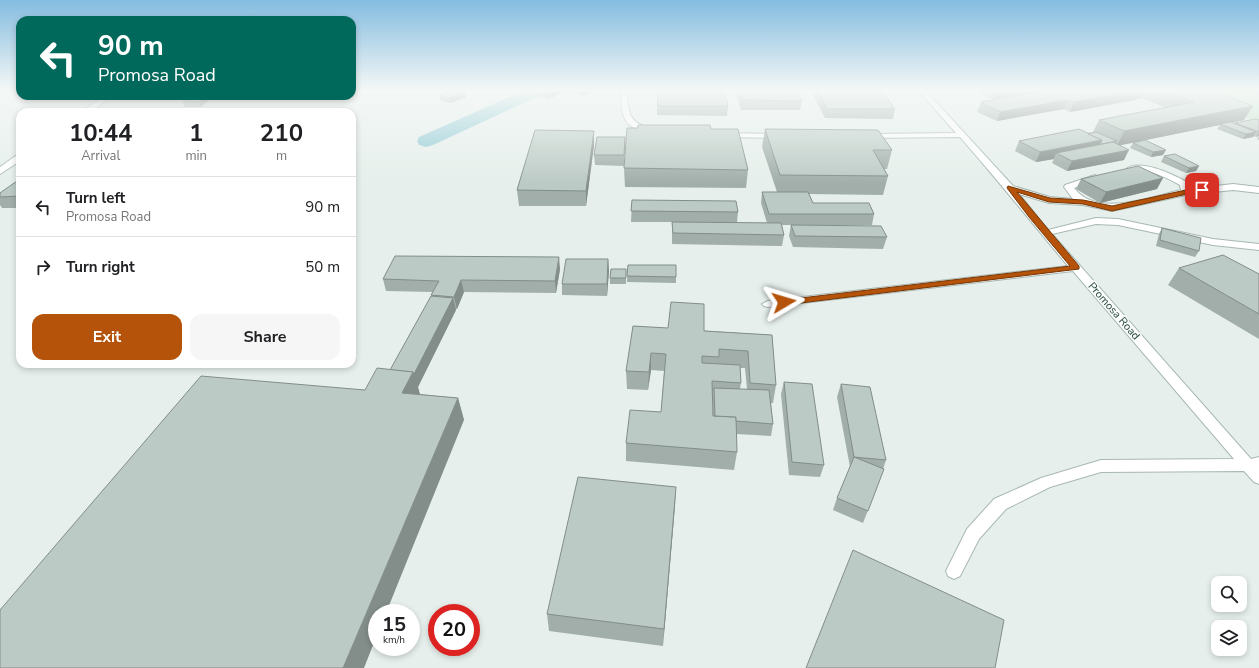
<!DOCTYPE html>
<html lang="en">
<head>
<meta charset="utf-8">
<style>
  body { margin:0; font-family:"Nunito Sans",sans-serif; background:#f6f6f6; color:#202124; height:100vh; display:flex; flex-direction:column; font-size:15px; white-space:nowrap }
  * { box-sizing:border-box; margin:0 }
  p { font-size:13px; color:#757577 }
  .icon { flex:none; width:22px; height:22px; fill:none; stroke:currentColor; stroke-width:2; stroke-linecap:round; stroke-linejoin:round }
  .map { position:relative; flex:1; overflow:hidden }
  .panel { position:absolute; left:16px; top:108px; width:340px; height:260px; display:flex; flex-direction:column; background:#fff; border-radius:12px; box-shadow:0 2px 6px #0003 }
  .panel>* { flex:none }
  .top-card { position:absolute; left:16px; top:16px; width:340px; height:84px; border-radius:12px; box-shadow:0 2px 6px #0003; background:#00695c; color:#fff; overflow:hidden }
  .tools { position:absolute; left:1211px; top:576px; display:grid; gap:8px }
  .tools a { display:grid; place-items:center; width:36px; height:36px; border-radius:8px; background:#fff; box-shadow:0 2px 6px #0003; font-size:20px }
  .speed { position:absolute; left:368px; top:604px; display:flex; gap:8px; font-size:20px; font-weight:700; text-align:center }
  .speed>* { display:grid; place-content:center; width:52px; height:52px; border-radius:50%; background:#fff; box-shadow:0 2px 6px #0003; line-height:1 }
  .speed small { font-size:10px; font-weight:400 }
  .speed .limit { border:6px solid #d22; background:#fff; color:#111 }
  .pin { position:absolute; display:grid; place-items:center; width:34px; height:34px; color:#fff; margin:-17px; border-radius:8px; box-shadow:0 2px 6px #0006 }
  .me { position:absolute; width:44px; margin:-22px; rotate:83deg; stroke-linejoin:round; filter:drop-shadow(0 0 3px #0008) }
  .turn { display:flex; align-items:center; gap:14px; height:84px; padding:0 16px; font-size:18px }
  .turn .icon { width:52px; height:52px; stroke-width:2.5 }
  .turn b { display:block; font-size:28px; line-height:34px }
  .eta { display:flex; justify-content:space-evenly; align-items:center; height:68px; text-align:center }
  .eta b { font-size:24px; font-weight:700; line-height:28px }
  .cta { display:flex; gap:8px; margin-top:auto; padding:8px 16px }
  .cta a { flex:1; height:46px; border-radius:12px; background:#b45309; color:#fff; font-size:16px; font-weight:700; line-height:46px; text-align:center }
  .cta a+a { background:#f6f6f6; color:#202124 }
  ul { padding:0; list-style:none }
  li { display:flex; align-items:center; gap:12px; height:60px; padding:0 16px; border-top:1px solid #e0e0e0 }
  li div { flex:1 }
  li b { display:block; font-size:15px }
  li em { font-style:normal }
  .map>svg:first-child { display:block }
  .green { fill:#bfe0c8 }
  .lines { fill:none; stroke-linecap:round; stroke-linejoin:round }
  .canal { fill:#8ec9d4; fill-rule:evenodd }
  .minor-casing { stroke:#a8b8b2; stroke-width:2 }
  .minor { fill:#fff; fill-rule:evenodd }
  .wall { fill:#a1aea9; fill-rule:evenodd }
  .shaded-wall { fill:#838d89 }
  .building { fill:#bbcac4; stroke:#838d89 }
  .route { fill:#b45309; stroke:#753606 }
  .labels { text-anchor:middle; dominant-baseline:central; stroke-width:3; stroke-linejoin:round; paint-order:stroke }
  .street-label { font-size:11px; fill:#24423a; stroke:#f7fbf9 }
</style>
</head>
<body>
<div class="map">
<svg width="1259" height="668" viewBox="0 0 1259 668">
  <rect width="100%" height="100%" fill="#e6efeb"/>
  <polygon class="green" points="1171,90 1259,90 1259,123"/>
  <g class="lines">
    <polygon class="canal" points="525,90 547,90 545,93 433,145 426,147 419,145 417,141 419,137"/>
    <defs>
      <g id="minor">
        <path d="M 621,90 L 627,90 C 628,117 630,124 657,130 L 657,134 C 652,135 646,133 641,131 C 621,125 621,109 621,90 Z"/>
        <path d="M 918,90 L 925,90 L 1013,186 L 1050,197 L 1073,199 L 1064,187 L 1065,185 L 1095,175 L 1099,178 L 1098,180 L 1074,188 C 1097,218 1150,197 1181,190 L 1180,185 C 1169,179 1156,172 1143,171 C 1137,171 1129,174 1125,170 C 1138,157 1174,175 1187,182 L 1190,189 L 1233,184 L 1259,187 L 1259,193 L 1233,190 L 1186,195 L 1112,211 L 1083,205 L 1049,203 L 1019,194 L 1048,230 L 1096,218 L 1118,219 L 1213,239 L 1259,244 L 1259,250 L 1213,245 L 1118,225 L 1096,224 L 1052,234 L 1251,459 L 1259,457 L 1259,484 L 1254,482 L 1244,471 L 1101,472 L 1050,487 L 1006,509 L 979,539 L 960,576 L 954,579 L 948,576 L 946,571 L 967,529 L 994,499 L 1041,478 L 1101,460 L 1234,459 L 1073,271 L 768,307 L 764,306 L 762,304 L 768,301 L 1068,266 C 1032,223 997,179 960,137 L 863,138 L 863,134 L 866,134 L 956,133 Z"/>
        <polygon points="103,96 112,96 91,112 82,112"/>
        <polygon points="721,133 780,134 784,136 780,138 724,137 721,137"/>
        <polygon points="17,155 20,155 20,161 0,174 0,167"/>
      </g>
    </defs>
    <use href="#minor" class="minor-casing"/>
    <use href="#minor" class="minor"/>
  </g>
  <g class="wall">
    <polygon points="538,90 595,90 583,96 567,91 548,99 537,96 537,91"/>
    <polygon points="657,90 724,90 728,106 727,116 657,115"/>
    <polygon points="735,90 797,90 802,101 800,110 741,110"/>
    <polygon points="810,90 881,90 895,109 893,119 825,118"/>
    <polygon points="974,90 1209,90 1244,120 1228,123 1234,124 1235,123 1259,120 1259,140 1257,139 1259,136 1256,137 1254,136 1253,137 1243,139 1217,129 1220,125 1119,145 1124,160 1067,171 1052,163 1054,159 1036,162 1015,151 1019,141 1093,132 1099,120 1166,108 1142,98 1070,112 1064,109 997,121 977,112 981,102 994,100"/>
    <polygon points="465,92 466,97 450,103 440,100 440,95"/>
    <polygon points="214,96 201,107 185,107 183,102"/>
    <polygon points="711,129 748,170 746,188 625,187 624,168"/>
    <polygon points="765,129 892,150 887,169 884,169 888,176 883,195 809,194 813,203 874,214 872,225 782,225 784,235 782,246 672,244 672,222 631,222 632,200 738,212 737,223 767,223 761,203 762,192 777,192 762,147"/>
    <polygon points="625,137 624,166 595,165 594,155"/>
    <polygon points="1133,143 1163,155 1151,157 1130,148"/>
    <polygon points="594,145 586,206 519,206 517,190"/>
    <polygon points="1164,156 1199,166 1196,171 1186,173 1161,162"/>
    <polygon points="1081,179 1157,189 1100,203 1076,189"/>
    <polygon points="20,181 20,208 2,208 0,205 0,193"/>
    <polygon points="791,225 887,237 883,249 793,247 789,236"/>
    <polygon points="1162,228 1199,251 1195,257 1156,246 1159,234"/>
    <polygon points="608,259 609,271 607,296 562,295 562,284"/>
    <polygon points="628,265 676,277 676,283 627,282"/>
    <polygon points="1179,268 1259,274 1259,339 1168,285"/>
    <polygon points="560,269 556,293 464,292 457,309 455,309 456,310 418,387 419,394 458,398 464,420 365,390 390,370 432,296 431,295 433,292 386,291 383,279"/>
    <polygon points="626,269 626,284 610,284 610,278"/>
    <path d="M 633,326 L 772,335 L 776,385 L 773,403 L 771,403 L 773,424 L 771,436 L 736,434 L 737,452 L 734,470 L 626,461 L 626,443 L 661,412 L 664,371 L 651,370 L 648,390 L 627,389 L 626,371 ZM 740,368 L 745,368 L 747,389 L 740,389 L 741,383 ZM 712,399 L 713,399 L 713,416 Z"/>
    <polygon points="784,382 824,465 820,477 789,475 781,394"/>
    <polygon points="841,384 886,460 883,469 884,469 863,523 833,510 837,498 850,467 837,397"/>
    <polygon points="675,505 663,646 549,631 547,614"/>
  </g>
  <g class="shaded-wall">
    <polygon points="0,90 10,90 0,94"/>
    <polygon points="557,90 567,91 548,99 548,94"/>
    <polygon points="585,90 595,90 583,96 583,91"/>
    <polygon points="1000,90 1024,90 1022,95 994,100 998,91"/>
    <polygon points="1025,90 1050,90 1023,95"/>
    <polygon points="1140,90 1136,100 1070,112 1074,102"/>
    <polygon points="1141,90 1146,90 1142,98 1137,99"/>
    <polygon points="465,92 466,97 450,103 449,98"/>
    <polygon points="206,96 214,96 201,107 199,102"/>
    <polygon points="1068,100 1064,109 997,121 1000,112"/>
    <polygon points="1253,106 1244,120 1117,146 1124,131"/>
    <polygon points="594,131 594,145 586,206 586,191"/>
    <polygon points="1256,132 1253,137 1243,139 1246,134"/>
    <polygon points="1259,132 1259,136 1256,137"/>
    <polygon points="1102,140 1097,150 1056,153 1054,159 1036,162 1040,152"/>
    <polygon points="1129,150 1124,160 1067,171 1072,161"/>
    <polygon points="1166,150 1163,155 1151,157 1153,152"/>
    <polygon points="1199,166 1196,171 1186,173 1189,168"/>
    <polygon points="1163,178 1157,189 1100,203 1106,192"/>
    <polygon points="559,257 560,269 556,293 555,281"/>
    <polygon points="608,259 609,271 607,296 607,284"/>
    <polygon points="461,280 464,292 457,309 454,297"/>
    <polygon points="453,298 456,310 418,387 420,394 409,416 402,393"/>
    <polygon points="651,353 651,370 648,390 649,372"/>
    <polygon points="458,398 464,420 386,613 377,613 377,635 364,668 343,668"/>
    <polygon points="676,487 675,505 663,646 664,629"/>
  </g>
  <g class="building">
    <polygon points="453,90 460,90 465,92 449,98 440,95"/>
    <polygon points="538,90 557,90 548,94 537,91"/>
    <polygon points="657,90 724,90 728,106 658,106"/>
    <polygon points="739,90 797,90 802,101 742,100"/>
    <polygon points="817,90 881,90 895,109 827,109"/>
    <polygon points="1050,90 1140,90 1074,102 1068,100 1000,112 981,102"/>
    <polygon points="1162,90 1209,90 1253,106 1124,131 1099,120 1194,102"/>
    <polygon points="191,96 206,96 199,102 183,102"/>
    <polygon points="1255,119 1259,120 1259,132 1235,123"/>
    <polygon points="1231,122 1256,132 1246,134 1220,124"/>
    <polygon points="638,125 710,125 711,129 738,129 748,170 624,168 627,128 638,128"/>
    <polygon points="765,129 878,130 892,150 873,150 888,176 780,175"/>
    <polygon points="1079,129 1102,140 1040,152 1019,141"/>
    <polygon points="535,130 594,131 586,191 517,190"/>
    <polygon points="1096,132 1117,141 1102,144 1100,144 1102,140 1088,134"/>
    <polygon points="597,137 625,137 624,155 594,155"/>
    <polygon points="1145,140 1166,150 1153,152 1133,143"/>
    <polygon points="1113,142 1129,150 1072,161 1056,153"/>
    <polygon points="1175,154 1199,166 1189,168 1164,156"/>
    <polygon points="1138,166 1163,178 1106,192 1081,179"/>
    <polygon points="17,181 20,181 20,196 0,197 0,193"/>
    <polygon points="762,192 808,192 813,203 869,203 874,214 769,214"/>
    <polygon points="632,200 736,201 738,212 631,211"/>
    <polygon points="672,222 781,223 784,235 673,233"/>
    <polygon points="791,225 881,226 887,237 795,236"/>
    <polygon points="1162,228 1201,238 1199,251 1160,240"/>
    <polygon points="1223,255 1259,274 1259,314 1179,268"/>
    <polygon points="395,256 559,257 555,281 461,280 454,297 431,295 439,281 383,279"/>
    <polygon points="566,259 608,259 607,284 562,284"/>
    <polygon points="628,265 676,265 676,277 627,276"/>
    <polygon points="611,269 626,269 626,278 610,278"/>
    <polygon points="431,296 453,298 414,374 413,372 390,370"/>
    <polygon points="671,302 704,304 704,331 772,335 776,385 750,383 748,351 719,349 719,357 702,356 702,363 740,365 741,383 712,381 713,416 736,417 737,452 626,443 630,410 661,412 666,354 651,353 649,372 626,371 633,326 668,328"/>
    <polygon points="377,368 413,372 402,393 458,398 343,668 0,668 0,610 201,376 365,390"/>
    <polygon points="784,382 812,384 824,465 792,462"/>
    <polygon points="841,384 870,387 886,460 854,457 884,469 868,511 837,498 854,457"/>
    <polygon points="714,388 769,390 773,424 736,421 736,417 715,416"/>
    <polygon points="578,477 676,487 664,629 547,614"/>
    <polygon points="853,550 1004,620 995,668 806,668"/>
  </g>
  <linearGradient id="sky" x2="0" y2="1"><stop stop-color="#84bce0"/><stop offset="0.49" stop-color="#f4f8f6"/><stop offset="1" stop-color="#f4f8f6" stop-opacity="0"/></linearGradient>
  <rect width="1259" height="184" fill="url(#sky)"/>
  <polygon class="route" points="1008,186 1050,198 1083,200 1112,206 1186,190 1202,188 1205,190 1112,211 1083,204 1049,202 1017,192 1079,266 1079,269 784,305 780,302 784,300 1070,266 1029,217 1007,188"/>
  <g class="labels">
    <g class="street-label">
      <text transform="translate(1114 311) rotate(49)">Promosa Road</text>
    </g>
  </g>
</svg>
<div class="tools">
<a><svg class="icon" aria-label="search" viewBox="0 0 24 24"><circle cx="10" cy="10" r="6"/><path d="M15 15l6 6"/></svg></a>
<a><svg class="icon" aria-label="layers" viewBox="0 0 24 24"><path d="M12 4l9 5-9 5-9-5zM3 14l9 5 9-5"/></svg></a>
</div>
<div class="speed"><div>15<small>km/h</small></div><div class="limit">20</div></div>
<div class="pin" style="left:1202px;top:190px;background:#d93025"><svg class="icon" aria-label="arrive" viewBox="0 0 24 24"><path d="M6 21V4h12l-3 4 3 4H6"/></svg></div>
<svg class="me" style="left:784px;top:302px" viewBox="-20 -20 40 40"><path d="M0-17L14 15 0 8-14 15z" fill="#b45309" stroke="#fff" stroke-width="4"/></svg>
<div class="top-card">
<div class="turn"><svg class="icon" aria-label="left" viewBox="0 0 24 24"><path d="M17 20v-9H6M10 6l-5 5 5 5"/></svg><div><b>90 m</b>Promosa Road</div></div>
</div>
<section class="panel">
<div class="eta">
<div><b>10:44</b><p>Arrival</p></div>
<div><b>1</b><p>min</p></div>
<div><b>210</b><p>m</p></div>
</div>
<ul>
<li><svg class="icon" aria-label="left" viewBox="0 0 24 24"><path d="M17 20v-9H6M10 6l-5 5 5 5"/></svg><div><b>Turn left</b><p>Promosa Road</p></div><em>90 m</em></li>
<li><svg class="icon" aria-label="right" viewBox="0 0 24 24"><path d="M7 20v-9h11M14 6l5 5-5 5"/></svg><div><b>Turn right</b></div><em>50 m</em></li>
</ul>
<div class="cta"><a>Exit</a><a>Share</a></div>
</section>
</div>
</body>
</html>
